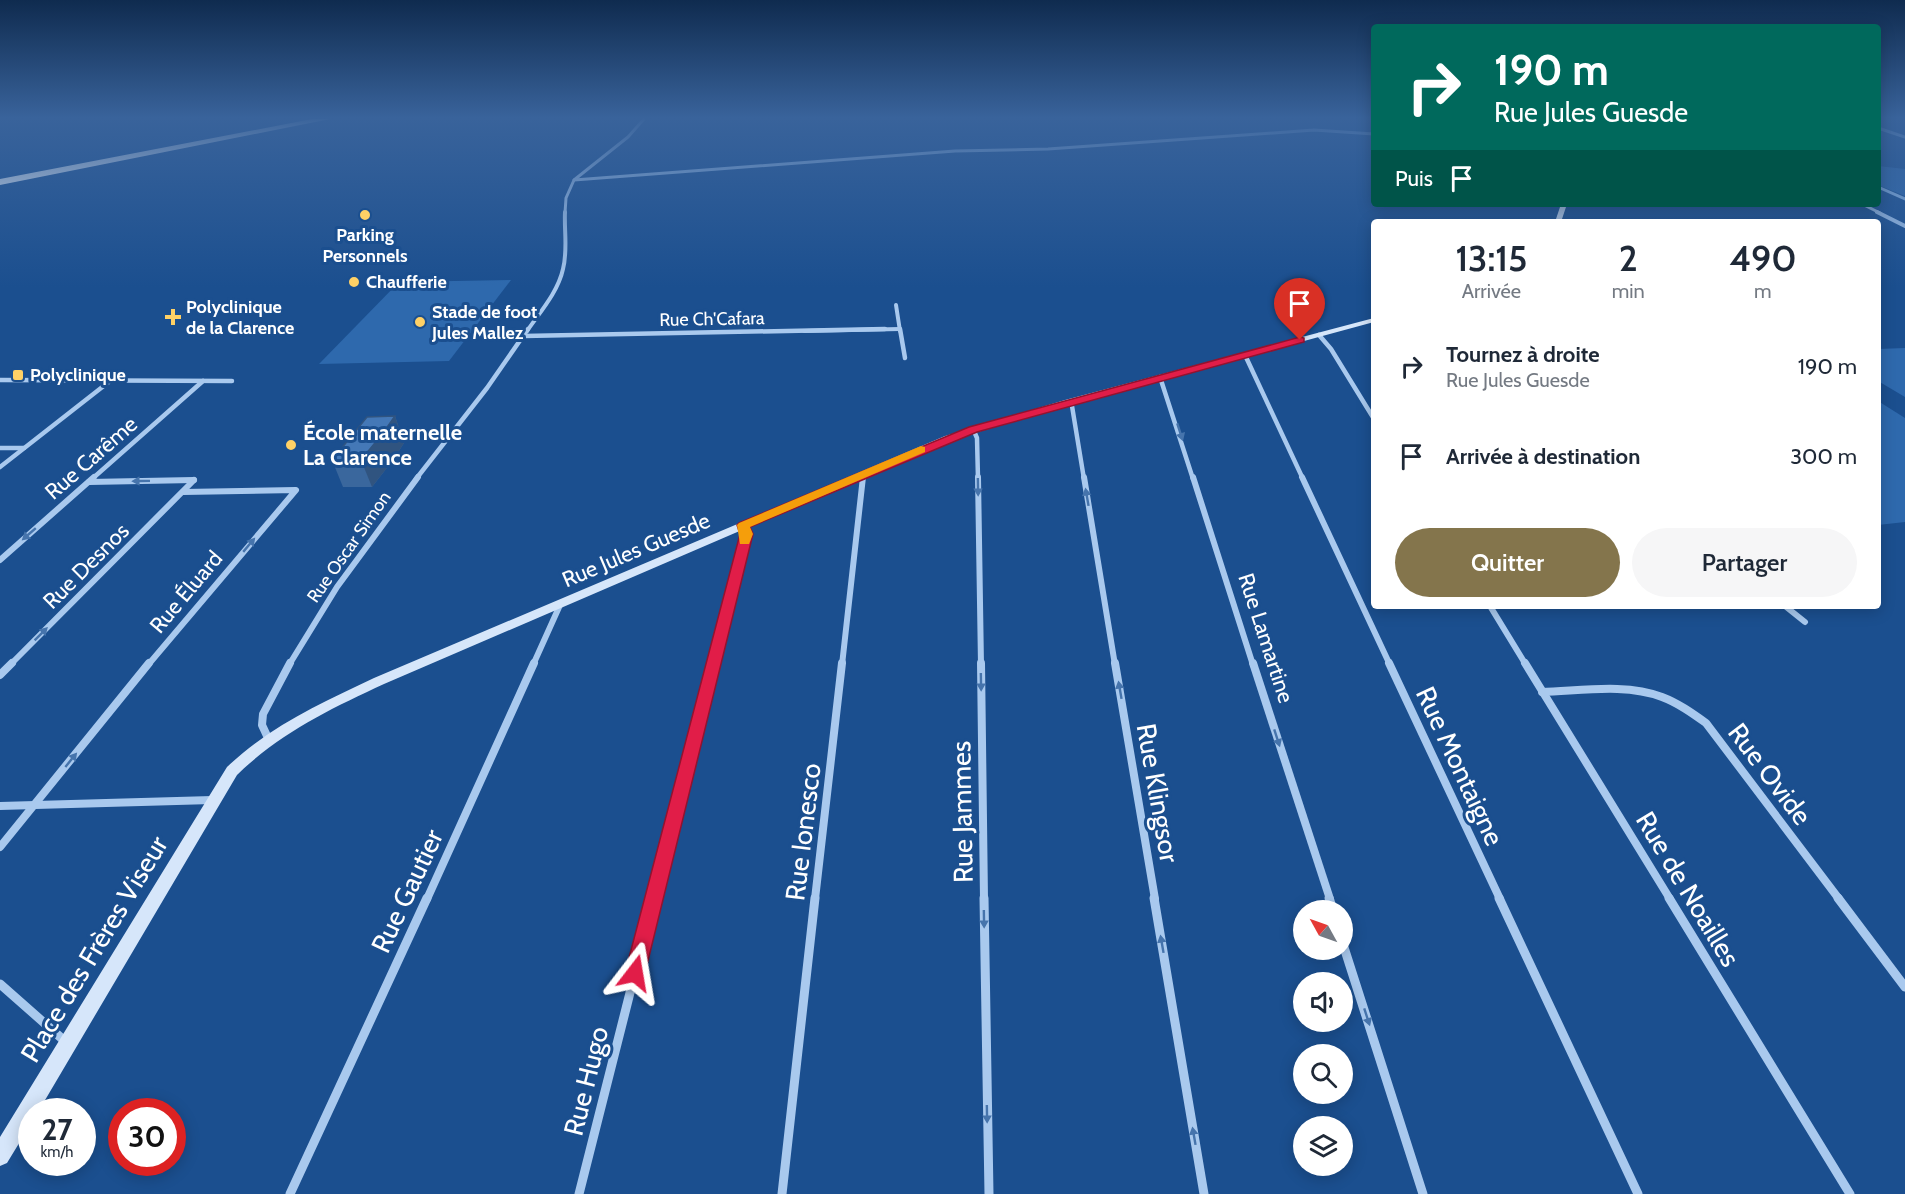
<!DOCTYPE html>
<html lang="fr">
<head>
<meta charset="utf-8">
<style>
  body { margin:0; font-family:Cabin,sans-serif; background:#f6f6f7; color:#1f2937; height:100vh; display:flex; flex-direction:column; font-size:22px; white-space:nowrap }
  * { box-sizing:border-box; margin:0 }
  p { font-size:20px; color:#747a83 }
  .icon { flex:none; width:33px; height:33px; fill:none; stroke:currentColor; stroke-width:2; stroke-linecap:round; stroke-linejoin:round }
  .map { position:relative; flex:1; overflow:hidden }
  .panel { position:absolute; left:1371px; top:219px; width:510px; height:390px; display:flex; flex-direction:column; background:#fff; border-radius:6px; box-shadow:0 3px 15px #0003 }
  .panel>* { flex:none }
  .hud { position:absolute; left:1371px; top:24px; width:510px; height:183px; border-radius:6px; box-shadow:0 3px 15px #0003; background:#00695c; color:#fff; overflow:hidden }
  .needle { width:39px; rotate:310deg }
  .buttons { position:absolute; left:1293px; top:900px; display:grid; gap:12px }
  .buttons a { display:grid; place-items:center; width:60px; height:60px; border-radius:50%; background:#fff; box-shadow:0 3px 15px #0003; font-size:30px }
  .speed { position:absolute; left:18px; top:1098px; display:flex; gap:12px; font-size:30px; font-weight:700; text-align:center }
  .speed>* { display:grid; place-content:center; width:78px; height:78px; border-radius:50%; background:#fff; box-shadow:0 3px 15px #0003; line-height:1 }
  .speed small { font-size:15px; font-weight:400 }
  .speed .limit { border:9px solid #d22; background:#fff; color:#111 }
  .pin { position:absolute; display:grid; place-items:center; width:51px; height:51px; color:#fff; margin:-62px -26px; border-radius:50% 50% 50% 0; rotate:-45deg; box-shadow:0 0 6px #0007 }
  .pin .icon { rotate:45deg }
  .me { position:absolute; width:66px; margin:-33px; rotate:14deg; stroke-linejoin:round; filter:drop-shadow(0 0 4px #0008) }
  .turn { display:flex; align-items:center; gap:21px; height:126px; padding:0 24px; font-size:27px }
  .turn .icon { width:78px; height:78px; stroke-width:2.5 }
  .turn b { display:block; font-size:42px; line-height:51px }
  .then { display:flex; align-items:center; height:57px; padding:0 24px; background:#0003; gap:12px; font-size:22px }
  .eta { display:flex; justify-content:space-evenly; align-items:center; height:102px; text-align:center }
  .eta b { font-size:36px; font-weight:600; line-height:42px }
  .primary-button { display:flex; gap:12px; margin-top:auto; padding:12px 24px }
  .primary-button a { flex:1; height:69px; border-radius:36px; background:#84754c; color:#fff; font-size:24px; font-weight:600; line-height:69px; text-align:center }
  .primary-button a+a { background:#f6f6f7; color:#1f2937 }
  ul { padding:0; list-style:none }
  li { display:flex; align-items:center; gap:18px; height:90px; padding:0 24px }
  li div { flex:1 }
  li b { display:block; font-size:22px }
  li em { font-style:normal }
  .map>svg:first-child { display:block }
  .green { fill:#2e69ad }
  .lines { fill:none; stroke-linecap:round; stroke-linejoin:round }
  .stream { stroke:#9cc4f0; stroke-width:3 }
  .street-far5 { stroke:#a9c9ee; stroke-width:3 }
  .street-far4 { stroke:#a9c9ee; stroke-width:4 }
  .street-far3 { stroke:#a9c9ee; stroke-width:4.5 }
  .street-far2 { stroke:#a9c9ee; stroke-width:6 }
  .street-far1 { stroke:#a9c9ee; stroke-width:8 }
  .street { stroke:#a9c9ee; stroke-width:9 }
  .secondary { fill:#d6e6fa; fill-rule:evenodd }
  .highway { fill:#fff; fill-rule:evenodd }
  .wall { fill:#3a679d }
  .shaded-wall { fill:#305480 }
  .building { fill:#4478b7; stroke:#305480; stroke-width:1.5 }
  .oneway { fill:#4674ac }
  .route { fill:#e11d48; stroke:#92132f; stroke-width:1.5 }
  .slow { fill:#f59e0b }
  .poi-dot { fill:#ffd166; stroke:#1b4f8f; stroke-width:2 }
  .labels { text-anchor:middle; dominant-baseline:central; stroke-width:6; stroke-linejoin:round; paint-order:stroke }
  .far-poi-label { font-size:18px; font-weight:bold; fill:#fff; stroke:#1b4f8f; text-anchor:start }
  .far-street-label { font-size:18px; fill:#fff; stroke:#1b4f8f }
  .poi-label { font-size:22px; font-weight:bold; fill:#fff; stroke:#1b4f8f; text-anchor:start }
  .street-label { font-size:22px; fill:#fff; stroke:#1b4f8f }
  .near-street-label { font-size:27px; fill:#fff; stroke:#1b4f8f }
</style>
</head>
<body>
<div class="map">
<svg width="1905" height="1194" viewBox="0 0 1905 1194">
  <rect width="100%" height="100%" fill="#1b4f8f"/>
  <g class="green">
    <polygon points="1878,166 1905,169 1905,196 1878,185"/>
    <polygon points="511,280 449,361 319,364 399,282"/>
    <polygon points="1905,348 1905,397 1878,381 1878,349"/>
    <polygon points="1878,401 1905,418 1905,522 1878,525"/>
  </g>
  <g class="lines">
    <polyline class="stream" points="1878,187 1905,199"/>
    <g class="street-far5">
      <polyline points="1878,128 1905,137"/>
      <polyline points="574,180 955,151 1048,149 1314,130 1374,134"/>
      <polyline points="1862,204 1880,213"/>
      <polyline points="565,213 566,198 574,180 628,137 644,119"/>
    </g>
    <g class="street-far4">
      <polyline points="1877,212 1905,226"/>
      <polyline points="896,305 900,331"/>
      <path d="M 527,331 C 540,312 558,292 563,269 C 568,250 564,231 565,212"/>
      <polyline points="804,331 900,329"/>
    </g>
    <g class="street-far3">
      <polyline points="900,329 905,358"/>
      <polyline points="1319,335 1331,349 1374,419"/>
      <polyline points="524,336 885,329"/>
      <polyline points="1245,355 1303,479"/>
      <polyline points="1160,377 1193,479"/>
      <polyline points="0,380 232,381"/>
      <polyline points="1068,402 1072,406 1084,479"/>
      <polyline points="973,429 977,438 978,479"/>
      <polyline points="0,448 24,448"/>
      <polyline points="0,467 110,381"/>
      <polyline points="92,479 203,381"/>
      <polyline points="416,479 487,388 528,329"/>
      <polyline points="862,479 863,474"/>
    </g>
    <g class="street-far2">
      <polyline points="978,477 981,665"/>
      <polyline points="1084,477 1115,665"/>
      <polyline points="1193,477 1253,665"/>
      <polyline points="1302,477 1390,665"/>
      <polyline points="89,482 194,480"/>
      <polyline points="0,560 94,477"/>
      <polyline points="1490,606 1526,665"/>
      <polyline points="1785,606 1805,622"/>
      <polyline points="10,665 194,480"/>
      <polyline points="148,665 296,490 183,492"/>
      <polyline points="289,665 337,587 418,477"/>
      <polyline points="533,665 560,605"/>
      <polyline points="714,665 747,534 743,525"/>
      <polyline points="842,665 863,477"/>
    </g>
    <g class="street-far1">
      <polyline points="981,663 984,899"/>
      <polyline points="1115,663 1155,899"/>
      <polyline points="1253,663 1330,899"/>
      <polyline points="1389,663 1500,899"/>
      <polyline points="1525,663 1670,899"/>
      <polyline points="0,675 12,663"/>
      <path d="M 1542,692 C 1580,691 1626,683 1662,697 C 1678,703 1692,713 1706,723 L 1839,899"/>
      <polyline points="268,738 262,725 263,714 290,663"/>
      <polyline points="0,806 212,800"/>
      <polyline points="0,847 149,663"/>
      <polyline points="427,899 534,663"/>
      <polyline points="654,899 714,663"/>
      <polyline points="815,899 842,663"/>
    </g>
    <g class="street">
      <polyline points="984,898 989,1194"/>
      <polyline points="1154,898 1204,1194"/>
      <polyline points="1329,898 1333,910"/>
      <polyline points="1499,898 1638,1194"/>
      <polyline points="1669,898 1850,1194"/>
      <polyline points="1838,898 1905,987"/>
      <polyline points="1342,941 1423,1194"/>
      <polyline points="0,984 67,1043"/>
      <polyline points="290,1194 427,898"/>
      <polyline points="579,1194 654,898"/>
      <polyline points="782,1194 815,898"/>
    </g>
    <g class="secondary">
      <polygon points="1561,204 1567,204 1561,222 1555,222"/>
      <path d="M 1374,318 L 1374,322 L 1071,404 L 951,440 L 384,684 C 330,709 280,733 237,775 L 38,1112 L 32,1112 L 32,1122 L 7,1163 L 0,1166 L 0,1137 L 227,767 C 270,726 321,703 374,678 L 945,436 L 1065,400 Z"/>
    </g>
    <polygon class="highway" points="312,119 330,119 0,185 0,179"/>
  </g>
  <polygon class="wall" points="395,416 404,443 393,460 372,487 343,487 332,460"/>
  <polygon class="shaded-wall" points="395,416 404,443 393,460 372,487 361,460"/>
  <polygon class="building" points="395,416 383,433 361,460 332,460 367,417"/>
  <defs><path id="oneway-solid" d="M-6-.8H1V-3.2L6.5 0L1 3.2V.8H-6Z" transform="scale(1.5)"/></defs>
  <g class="oneway">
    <use href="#oneway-solid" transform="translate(1180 432) rotate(72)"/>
    <use href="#oneway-solid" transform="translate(141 481) rotate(179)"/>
    <use href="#oneway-solid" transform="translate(978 487) rotate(89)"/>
    <use href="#oneway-solid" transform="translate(1087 497) rotate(-100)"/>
    <use href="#oneway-solid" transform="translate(29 534) rotate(139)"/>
    <use href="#oneway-solid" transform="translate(249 545) rotate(-50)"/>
    <use href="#oneway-solid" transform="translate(41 634) rotate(-45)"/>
    <use href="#oneway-solid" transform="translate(981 682) rotate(89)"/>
    <use href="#oneway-solid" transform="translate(1120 690) rotate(-100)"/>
    <use href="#oneway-solid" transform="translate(1277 738) rotate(72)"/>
    <use href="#oneway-solid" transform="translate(71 760) rotate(-51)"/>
    <use href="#oneway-solid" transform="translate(984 919) rotate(89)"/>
    <use href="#oneway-solid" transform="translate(1162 944) rotate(-100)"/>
    <use href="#oneway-solid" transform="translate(1367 1017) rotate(72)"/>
    <use href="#oneway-solid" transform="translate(987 1114) rotate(89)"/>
    <use href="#oneway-solid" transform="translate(1194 1136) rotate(-100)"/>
  </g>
  <linearGradient id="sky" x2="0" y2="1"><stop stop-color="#0f2b4f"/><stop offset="0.41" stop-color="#39639b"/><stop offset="1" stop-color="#39639b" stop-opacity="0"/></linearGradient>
  <rect width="1905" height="287" fill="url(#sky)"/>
  <polygon class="route" points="1300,337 1304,338 1304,342 977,432 750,527 753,534 645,973 642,979 635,982 628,979 625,973 740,534 737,525 739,523 969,427"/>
  <polygon class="slow" points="921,446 925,447 925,452 750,527 753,534 749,544 740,544 737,525 739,523"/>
  <g class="poi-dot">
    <circle cx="365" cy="215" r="6"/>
    <circle cx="354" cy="282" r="6"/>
    <path d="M170 308h6v6h6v6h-6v6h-6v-6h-6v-6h6z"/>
    <circle cx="420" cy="322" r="6"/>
    <rect x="12" y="369" width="12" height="12" rx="3"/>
    <circle cx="291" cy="445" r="6"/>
  </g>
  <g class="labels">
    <g class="far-poi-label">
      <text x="365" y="235" text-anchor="middle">Parking<tspan x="365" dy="21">Personnels</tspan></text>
      <text x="366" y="282">Chaufferie</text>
      <text x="186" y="307">Polyclinique<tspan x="186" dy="21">de la Clarence</tspan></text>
      <text x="432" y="312">Stade de foot<tspan x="432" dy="21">Jules Mallez</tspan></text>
      <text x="30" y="375">Polyclinique</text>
    </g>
    <g class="far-street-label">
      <text transform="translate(712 319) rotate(-1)">Rue Ch'Cafara</text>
      <text transform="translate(349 547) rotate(-55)">Rue Oscar Simon</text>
    </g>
    <g class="poi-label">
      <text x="303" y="432">École maternelle<tspan x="303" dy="25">La Clarence</tspan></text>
    </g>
    <g class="street-label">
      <text transform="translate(91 458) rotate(-41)">Rue Carême</text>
      <text transform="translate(636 550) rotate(-23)">Rue Jules Guesde</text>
      <text transform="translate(86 566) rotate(-45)">Rue Desnos</text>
      <text transform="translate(186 592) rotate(-50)">Rue Éluard</text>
      <text transform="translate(1266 638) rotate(72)">Rue Lamartine</text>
    </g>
    <g class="near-street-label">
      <text transform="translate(1460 766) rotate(65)">Rue Montaigne</text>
      <text transform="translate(1770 774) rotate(53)">Rue Ovide</text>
      <text transform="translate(1158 793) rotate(80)">Rue Klingsor</text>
      <text transform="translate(962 812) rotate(-91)">Rue Jammes</text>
      <text transform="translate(803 832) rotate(-83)">Rue Ionesco</text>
      <text transform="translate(1688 889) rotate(59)">Rue de Noailles</text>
      <text transform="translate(407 891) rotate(-65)">Rue Gautier</text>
      <text transform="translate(94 949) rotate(-59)">Place des Frères Viseur</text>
      <text transform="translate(586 1081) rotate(-76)">Rue Hugo</text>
    </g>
  </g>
</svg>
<div class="buttons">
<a><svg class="needle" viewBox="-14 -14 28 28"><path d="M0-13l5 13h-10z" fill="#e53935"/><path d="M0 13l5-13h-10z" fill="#747a83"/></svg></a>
<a><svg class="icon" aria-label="sound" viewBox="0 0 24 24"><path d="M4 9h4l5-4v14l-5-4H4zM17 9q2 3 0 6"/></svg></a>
<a><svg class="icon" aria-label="search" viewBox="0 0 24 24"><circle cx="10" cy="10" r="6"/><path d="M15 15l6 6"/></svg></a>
<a><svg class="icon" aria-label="layers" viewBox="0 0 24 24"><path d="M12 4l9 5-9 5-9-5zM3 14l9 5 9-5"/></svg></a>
</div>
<div class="speed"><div>27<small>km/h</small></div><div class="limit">30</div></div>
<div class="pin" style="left:1300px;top:340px;background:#d93025"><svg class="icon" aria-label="arrive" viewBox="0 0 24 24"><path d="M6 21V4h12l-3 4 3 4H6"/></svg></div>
<svg class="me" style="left:635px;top:973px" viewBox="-20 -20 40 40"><path d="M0-17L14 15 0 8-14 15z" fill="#e11d48" stroke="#fff" stroke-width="4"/></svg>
<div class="hud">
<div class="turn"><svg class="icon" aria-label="right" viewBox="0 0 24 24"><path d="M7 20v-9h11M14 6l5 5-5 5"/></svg><div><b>190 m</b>Rue Jules Guesde</div></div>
<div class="then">Puis<svg class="icon" aria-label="arrive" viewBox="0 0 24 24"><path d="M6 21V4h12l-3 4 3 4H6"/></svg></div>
</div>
<section class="panel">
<div class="eta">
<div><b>13:15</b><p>Arrivée</p></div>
<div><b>2</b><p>min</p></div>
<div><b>490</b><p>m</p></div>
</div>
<ul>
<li><svg class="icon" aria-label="right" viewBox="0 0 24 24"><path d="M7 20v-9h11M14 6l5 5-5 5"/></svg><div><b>Tournez à droite</b><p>Rue Jules Guesde</p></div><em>190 m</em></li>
<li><svg class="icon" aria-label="arrive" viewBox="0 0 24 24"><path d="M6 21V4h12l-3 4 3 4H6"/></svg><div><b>Arrivée à destination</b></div><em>300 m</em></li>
</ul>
<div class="primary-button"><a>Quitter</a><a>Partager</a></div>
</section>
</div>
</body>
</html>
